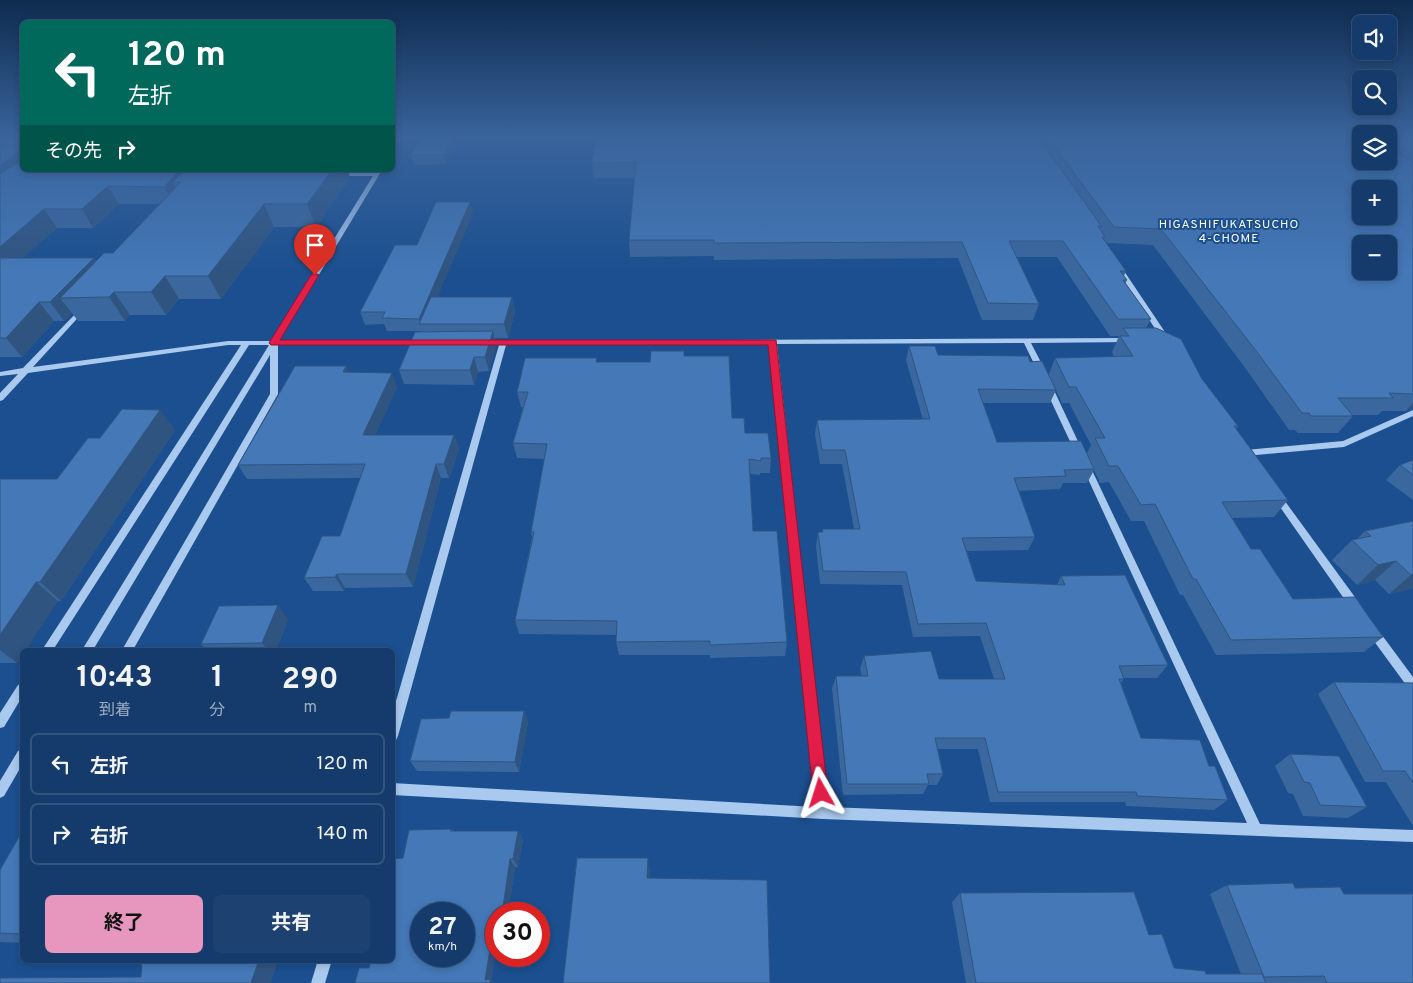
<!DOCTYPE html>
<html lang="ja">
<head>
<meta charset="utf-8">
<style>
  body { margin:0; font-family:Overpass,"Noto Sans JP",sans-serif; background:#1d4271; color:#f1f3f6; height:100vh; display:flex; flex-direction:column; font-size:19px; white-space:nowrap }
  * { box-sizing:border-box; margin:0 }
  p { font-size:16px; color:#9dadc1 }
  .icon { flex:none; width:28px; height:28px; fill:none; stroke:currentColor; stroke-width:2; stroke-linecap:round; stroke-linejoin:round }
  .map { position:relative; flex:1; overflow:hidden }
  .panel { position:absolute; left:20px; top:648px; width:375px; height:315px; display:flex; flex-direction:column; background:#143b6b; border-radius:8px; box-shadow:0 2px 8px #0003,0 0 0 1px #33557e }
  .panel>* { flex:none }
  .hud { position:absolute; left:20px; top:20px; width:375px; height:152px; border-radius:8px; box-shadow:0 2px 8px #0003,0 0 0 1px #33557e; background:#00695c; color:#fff; overflow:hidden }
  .fabs { position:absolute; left:1352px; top:15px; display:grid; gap:10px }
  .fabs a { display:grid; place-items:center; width:45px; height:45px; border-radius:8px; background:#143b6b; box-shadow:0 2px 8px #0003,0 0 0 1px #33557e; font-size:25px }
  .speed { position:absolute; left:410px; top:902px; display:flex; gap:10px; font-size:25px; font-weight:700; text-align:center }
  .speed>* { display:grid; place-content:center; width:65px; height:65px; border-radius:50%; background:#143b6b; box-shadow:0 2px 8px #0003,0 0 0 1px #33557e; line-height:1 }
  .speed small { font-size:12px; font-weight:400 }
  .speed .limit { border:8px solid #d22; background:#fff; color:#111 }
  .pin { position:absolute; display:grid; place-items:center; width:42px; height:42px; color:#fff; margin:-51px -21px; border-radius:50% 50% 50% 0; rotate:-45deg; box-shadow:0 0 5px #0007 }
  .pin .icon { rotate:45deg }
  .me { position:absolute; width:55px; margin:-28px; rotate:354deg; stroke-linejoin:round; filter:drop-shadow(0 0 4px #0008) }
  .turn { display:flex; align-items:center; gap:18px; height:105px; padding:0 25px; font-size:22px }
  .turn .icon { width:65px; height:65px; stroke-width:2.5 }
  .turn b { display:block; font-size:35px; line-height:42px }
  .then { display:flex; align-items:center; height:48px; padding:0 25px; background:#0003; gap:10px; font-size:19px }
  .eta { display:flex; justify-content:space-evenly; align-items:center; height:85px; text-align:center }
  .eta b { font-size:30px; font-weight:700; line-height:35px }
  .cta { display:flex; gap:10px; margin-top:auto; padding:10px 25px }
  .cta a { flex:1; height:58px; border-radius:8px; background:#e797bd; color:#111; font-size:20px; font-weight:700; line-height:58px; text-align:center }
  .cta a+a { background:#1d4271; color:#f1f3f6 }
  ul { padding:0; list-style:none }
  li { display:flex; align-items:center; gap:15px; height:62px; margin:0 10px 8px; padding:0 15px; border:2px solid #33557e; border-radius:8px }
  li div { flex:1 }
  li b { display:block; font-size:19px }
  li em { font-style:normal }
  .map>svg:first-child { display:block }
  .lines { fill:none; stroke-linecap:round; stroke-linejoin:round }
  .minor { fill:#a9c9ee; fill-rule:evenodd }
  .wall { fill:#3a679d; fill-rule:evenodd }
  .shaded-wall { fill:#305480 }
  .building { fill:#4478b7; stroke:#305480; fill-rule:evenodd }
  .route { fill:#e11d48; stroke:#92132f }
  .labels { text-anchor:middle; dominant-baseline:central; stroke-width:4; stroke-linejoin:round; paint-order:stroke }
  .far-neighbourhood-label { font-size:12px; letter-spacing:1px; fill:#fff; stroke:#1b4f8f }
</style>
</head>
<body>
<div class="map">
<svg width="1413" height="983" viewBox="0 0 1413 983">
  <rect width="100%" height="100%" fill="#1b4f8f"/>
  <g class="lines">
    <g class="minor">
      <polygon points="398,136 403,136 392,148 392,143"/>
      <polygon points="376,170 382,170 279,341 422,341 426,343 425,345 278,345 278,394 133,650 122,650 270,394 270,355 93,650 82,650 269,345 249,345 53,650 42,650 241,345 228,345 28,373 3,400 0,401 0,393 18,374 0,376 0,372 23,368 81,308 85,308 85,310 33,367 228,341 271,341 373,176 337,176 334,174 337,172 375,172"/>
      <polygon points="1117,263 1120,265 1169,338 1168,340 1162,340 1161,338 1114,265"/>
      <polygon points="1129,338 1132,338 1132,342 1031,343 1046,372 1042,374 1038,372 1024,343 777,344 828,807 1247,823 1082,466 1086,463 1090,466 1260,824 1413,830 1413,842 823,819 392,795 392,783 816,807 770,344 506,345 398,736 396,740 392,741 392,715 499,345 485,345 481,343 482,341"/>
      <polygon points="1045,384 1048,384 1052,386 1083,452 1082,454 1079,455 1075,452 1044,386"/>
      <polygon points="1413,410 1413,416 1344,447 1246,456 1242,453 1246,450 1343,441"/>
      <polygon points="1276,492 1279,493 1360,604 1361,607 1360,610 1356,611 1352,610 1273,497 1272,495"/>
      <polygon points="1372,626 1376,627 1413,677 1413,691 1409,689 1368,633 1367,630 1368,627"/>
      <polygon points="22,683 22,697 4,727 0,728 0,713 18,685"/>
      <polygon points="22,749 22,765 4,796 0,798 0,781 18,751"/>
      <polygon points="318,960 332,960 325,983 311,983"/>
    </g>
  </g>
  <g class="wall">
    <path d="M 0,136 L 22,136 L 22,170 L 356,170 L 348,170 L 350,178 L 316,227 L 274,227 L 221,299 L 179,299 L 166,315 L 130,315 L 125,321 L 78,321 L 72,313 L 64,321 L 54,321 L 22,357 L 0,357 ZM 119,204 L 160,204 L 113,253 L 96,261 L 94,258 L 22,258 L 57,228 L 93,228 Z"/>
    <polygon points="422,136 460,136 446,164 414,165 411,155"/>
    <path d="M 596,136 L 1413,136 L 1413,408 L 1406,411 L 1382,411 L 1378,415 L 1352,415 L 1353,416 L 1338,433 L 1298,433 L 1295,430 L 1289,430 L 1246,369 L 1153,245 L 1107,243 L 1104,240 L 1126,271 L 1124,276 L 1127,280 L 1125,284 L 1151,319 L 1146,328 L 1202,379 L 1238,426 L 1236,429 L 1288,500 L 1274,517 L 1232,518 L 1251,549 L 1293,599 L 1383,637 L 1364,652 L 1216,655 L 1183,595 L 1180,595 L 1144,521 L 1131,521 L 1109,482 L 1100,483 L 1094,470 L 1087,483 L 1063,483 L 1060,489 L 1019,491 L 1035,537 L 1028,550 L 967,551 L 976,581 L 1057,585 L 1061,576 L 1168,665 L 1157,678 L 1124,678 L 1124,679 L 1121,683 L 1141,738 L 1209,766 L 1228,800 L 1214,810 L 1126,806 L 1125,802 L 990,802 L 978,749 L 938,749 L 943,774 L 937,785 L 928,785 L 923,794 L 843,795 L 832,688 L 836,676 L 862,676 L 860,669 L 864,656 L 939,679 L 994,679 L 980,636 L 913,637 L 902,585 L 820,584 L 816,546 L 818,532 L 822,532 L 822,529 L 854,529 L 842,464 L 820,464 L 815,434 L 817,420 L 923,420 L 906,360 L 909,346 L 938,355 L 1030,362 L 1049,374 L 1055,358 L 1114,357 L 1112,352 L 1119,336 L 1110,336 L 1057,257 L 1017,257 L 1039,304 L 1033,320 L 982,320 L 958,258 L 714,260 L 714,256 L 630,257 L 629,240 L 635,178 L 593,178 L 592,163 ZM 1056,390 L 1062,403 L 1069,403 L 1091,445 L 1087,453 L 997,442 L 983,403 L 1050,403 Z"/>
    <polygon points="473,213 437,297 512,297 515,311 508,338 495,338 496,346 489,371 478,372 474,385 404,384 399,370 421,332 421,331 387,331 384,324 365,325 360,312 417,245"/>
    <polygon points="684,356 745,433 771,458 770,473 760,473 760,475 750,474 753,531 787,642 785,656 710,658 710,655 619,655 616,642 617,635 519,634 515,620 532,537 531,532 544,459 517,458 513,443 523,407 521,407 517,392 598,362 650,362"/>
    <polygon points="346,366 348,372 397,387 375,435 454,435 459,449 449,478 441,478 413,587 345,588 344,591 313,591 304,578 340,536 360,478 247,479 238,465"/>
    <polygon points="175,430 61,601 58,601 22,650 22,655 17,663 0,663 0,479 57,479 100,438"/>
    <polygon points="1413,460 1413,500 1386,480 1400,465"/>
    <polygon points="1413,521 1413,588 1389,594 1375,580 1357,585 1332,560 1352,540 1357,539 1365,531"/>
    <polygon points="288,619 276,650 206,650 201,644"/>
    <polygon points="1334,682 1413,683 1413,826 1386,782 1365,782 1318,694"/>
    <polygon points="524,711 528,722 519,772 417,771 410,761 449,718"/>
    <polygon points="1290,754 1367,807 1348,818 1303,816 1293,794 1288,793 1275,766"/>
    <polygon points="451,829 452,831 518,831 523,839 518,867 515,867 508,914 496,914 496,950 491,980 369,968 403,858"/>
    <polygon points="22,835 22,943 0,942 0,870"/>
    <polygon points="1227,885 1295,888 1344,894 1413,983 966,983 952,902 960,893 1149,935 1174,968 1206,974 1241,974 1210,894"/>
  </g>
  <g class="shaded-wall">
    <polygon points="453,136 460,136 446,164 444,155"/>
    <polygon points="18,152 22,159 22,170 0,193 0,166"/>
    <polygon points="180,170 195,170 181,182 173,182 181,197 174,205 164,187"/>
    <polygon points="332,170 348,170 350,178 316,227 307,204"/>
    <polygon points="108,186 119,204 93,228 82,209"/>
    <polygon points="470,202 473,213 426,324 421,324 419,319"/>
    <polygon points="264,204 274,227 221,299 208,276"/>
    <polygon points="44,209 57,228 1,277 0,276 0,247"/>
    <polygon points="94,258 106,277 60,298 72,313 64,321 50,302"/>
    <polygon points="165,276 179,299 166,315 151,292"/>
    <polygon points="114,292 130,315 125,321 109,297"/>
    <polygon points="512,297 515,311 508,338 504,324"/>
    <polygon points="39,302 54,321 22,357 6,338"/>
    <polygon points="493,331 496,346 489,371 485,357"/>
    <polygon points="474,357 478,372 474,385 470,370"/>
    <polygon points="346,366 352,380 343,372"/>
    <polygon points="392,373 397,387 369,449 363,435"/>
    <polygon points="1413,403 1413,408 1406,411"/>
    <polygon points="160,410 175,430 61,601 40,582"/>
    <polygon points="454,435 459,449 449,478 444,464"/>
    <polygon points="436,464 441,478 413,587 406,574"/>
    <polygon points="1396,561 1375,580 1357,585 1378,565"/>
    <polygon points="337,574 345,588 344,591 335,577"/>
    <polygon points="1413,574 1413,588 1389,594 1411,575"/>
    <polygon points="36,582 58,601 26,650 22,650 22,655 17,663 0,650 0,635"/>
    <polygon points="278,605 288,619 276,650 268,650 262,643"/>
    <polygon points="524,711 528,722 519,772 515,762"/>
    <polygon points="518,831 523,839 518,867 513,859"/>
    <polygon points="648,858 650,872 650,891 647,878"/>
    <polygon points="510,859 515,867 508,914 502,914"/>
    <polygon points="493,931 496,935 496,950 491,980 494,983 488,983 485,980"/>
    <polygon points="259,960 278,960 271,983 251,983"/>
  </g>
  <g class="building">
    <polygon points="0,136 22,136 22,152 18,152 0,166"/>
    <polygon points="422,136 453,136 444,155 411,155"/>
    <polygon points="596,136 1037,136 1102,227 1098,226 1105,237 1102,237 1126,271 1120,271 1127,280 1123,280 1151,319 1118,319 1063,241 1009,241 1039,304 988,303 962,242 714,243 714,240 629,240 636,162 592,163"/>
    <path d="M 1047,136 L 1361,136 L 1361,161 L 1389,161 L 1389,136 L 1413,136 L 1413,154 L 1399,144 L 1390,145 L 1390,147 L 1413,163 L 1413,394 L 1389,393 L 1393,398 L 1338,398 L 1353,416 L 1311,416 L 1309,413 L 1302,413 L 1257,352 L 1161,229 L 1114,227 ZM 1361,189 L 1389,189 L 1389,216 L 1361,216 ZM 1361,244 L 1389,244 L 1389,271 L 1361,271 Z"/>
    <polygon points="20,161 22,161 22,170 180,170 164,187 108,186 82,209 44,209 0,247 0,174"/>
    <polygon points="185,170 332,170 307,204 264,204 208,276 165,276 151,292 114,292 109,297 60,298 104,253 113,253 181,182 173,182"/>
    <polygon points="436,202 470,202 419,319 382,318 385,312 360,312 395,245 417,245"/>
    <polygon points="0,258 94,258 50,302 39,302 6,338 0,338"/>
    <polygon points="431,297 512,297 504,324 419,324"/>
    <polygon points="1123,328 1156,328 1181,339 1202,379 1238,426 1234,426 1288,500 1222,502 1251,549 1260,549 1293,599 1355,597 1383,637 1231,640 1196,579 1193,579 1155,504 1141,505 1118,466 1109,466 1095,438 1105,438 1076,387 1069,387 1055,358 1133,356 1120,336 1129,336"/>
    <polygon points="493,331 485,357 474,357 470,370 399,370 415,332"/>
    <polygon points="909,346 935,346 938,355 1028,356 1030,362 1042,361 1056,390 978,389 997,442 1081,441 1094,469 1064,470 1066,476 1014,478 1035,537 962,538 976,581 1065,585 1061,576 1125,575 1168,665 1119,666 1124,679 1119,679 1141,738 1200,740 1209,766 1215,766 1228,800 1137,796 1136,792 998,792 985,738 935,738 943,774 927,774 929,784 847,784 836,676 868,676 864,656 931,651 939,679 1005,679 986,623 918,624 906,572 823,571 818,532 823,532 822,529 860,529 845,450 822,450 817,420 930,419"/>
    <polygon points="651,351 684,351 684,356 729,356 732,418 744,418 745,433 768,433 771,458 761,458 761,461 749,459 753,531 777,531 787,642 710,645 710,641 616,642 617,621 515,620 534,532 531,532 547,444 513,443 528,392 517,392 525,358 597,358 596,362 650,362"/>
    <polygon points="295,366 346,366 343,372 392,373 363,435 454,435 444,464 436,464 406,574 337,574 335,577 304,578 322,536 340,536 365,464 238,465"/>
    <polygon points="122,409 160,410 40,582 36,582 0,635 0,479 57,479 88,438 100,438"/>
    <polygon points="1413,460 1413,475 1400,465"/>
    <polygon points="1413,521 1413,574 1411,575 1396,561 1378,565 1352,540 1371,536 1365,531"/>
    <polygon points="278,605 262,643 201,644 219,606"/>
    <polygon points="1334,682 1413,683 1413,783 1405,771 1383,771"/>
    <polygon points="451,711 524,711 515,762 410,761 421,719 449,718"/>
    <polygon points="1290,754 1339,756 1367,807 1320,805 1310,783 1304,782"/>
    <path d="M 451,829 L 450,831 L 518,831 L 513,859 L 510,859 L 502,914 L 496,914 L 496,931 L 493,931 L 485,980 L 490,979 L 490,983 L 355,983 L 359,968 L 369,968 L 371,960 L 392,960 L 392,859 L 403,858 L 409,830 ZM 421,914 L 464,914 L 464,956 L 421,956 Z"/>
    <polygon points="20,835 22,835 22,934 0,933 0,870"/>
    <polygon points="577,858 648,858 647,878 767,880 770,983 563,983"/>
    <polygon points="1293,883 1295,888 1340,887 1344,894 1413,894 1413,983 1327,983 1324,976 1264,977 1227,885"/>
    <polygon points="1134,892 1149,935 1162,934 1174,968 1205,971 1206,974 1262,974 1266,983 976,983 960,893"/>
    <polygon points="142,960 259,960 251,983 0,983 0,978 141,977"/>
  </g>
  <linearGradient id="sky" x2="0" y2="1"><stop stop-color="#0f2b4f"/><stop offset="0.5" stop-color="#39639b"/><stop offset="1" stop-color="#39639b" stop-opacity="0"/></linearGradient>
  <rect width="1413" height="273" fill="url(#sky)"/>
  <polygon class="route" points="315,273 319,275 280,340 776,340 828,793 826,799 821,801 815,799 813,793 768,345 271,345 269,343 311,275"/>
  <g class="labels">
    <g class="far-neighbourhood-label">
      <text x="1229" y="225">HIGASHIFUKATSUCHO<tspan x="1229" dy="14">4-CHOME</tspan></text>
    </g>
  </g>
</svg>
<div class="fabs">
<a><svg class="icon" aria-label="sound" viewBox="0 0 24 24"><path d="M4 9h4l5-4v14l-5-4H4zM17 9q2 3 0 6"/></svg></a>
<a><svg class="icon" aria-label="search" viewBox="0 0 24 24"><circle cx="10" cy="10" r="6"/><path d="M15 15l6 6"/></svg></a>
<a><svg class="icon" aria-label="layers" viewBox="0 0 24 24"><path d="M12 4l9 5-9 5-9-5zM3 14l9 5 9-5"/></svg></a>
<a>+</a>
<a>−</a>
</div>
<div class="speed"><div>27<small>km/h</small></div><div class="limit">30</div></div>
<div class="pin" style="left:315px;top:275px;background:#d93025"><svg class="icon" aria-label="arrive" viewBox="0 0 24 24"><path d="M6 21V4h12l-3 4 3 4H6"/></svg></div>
<svg class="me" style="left:821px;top:793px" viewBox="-20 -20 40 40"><path d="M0-17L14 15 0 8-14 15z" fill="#e11d48" stroke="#fff" stroke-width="4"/></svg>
<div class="hud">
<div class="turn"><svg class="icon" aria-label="left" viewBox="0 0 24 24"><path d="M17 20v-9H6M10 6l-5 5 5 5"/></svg><div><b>120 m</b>左折</div></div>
<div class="then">その先<svg class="icon" aria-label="right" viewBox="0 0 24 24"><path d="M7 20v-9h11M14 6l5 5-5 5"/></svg></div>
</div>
<section class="panel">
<div class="eta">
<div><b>10:43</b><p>到着</p></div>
<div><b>1</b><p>分</p></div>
<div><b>290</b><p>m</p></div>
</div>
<ul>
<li><svg class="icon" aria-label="left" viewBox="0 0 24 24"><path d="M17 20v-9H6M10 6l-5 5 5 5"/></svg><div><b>左折</b></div><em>120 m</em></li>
<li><svg class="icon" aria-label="right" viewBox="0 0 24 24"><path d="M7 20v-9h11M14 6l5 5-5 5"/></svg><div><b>右折</b></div><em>140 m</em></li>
</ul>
<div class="cta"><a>終了</a><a>共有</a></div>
</section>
</div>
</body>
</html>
